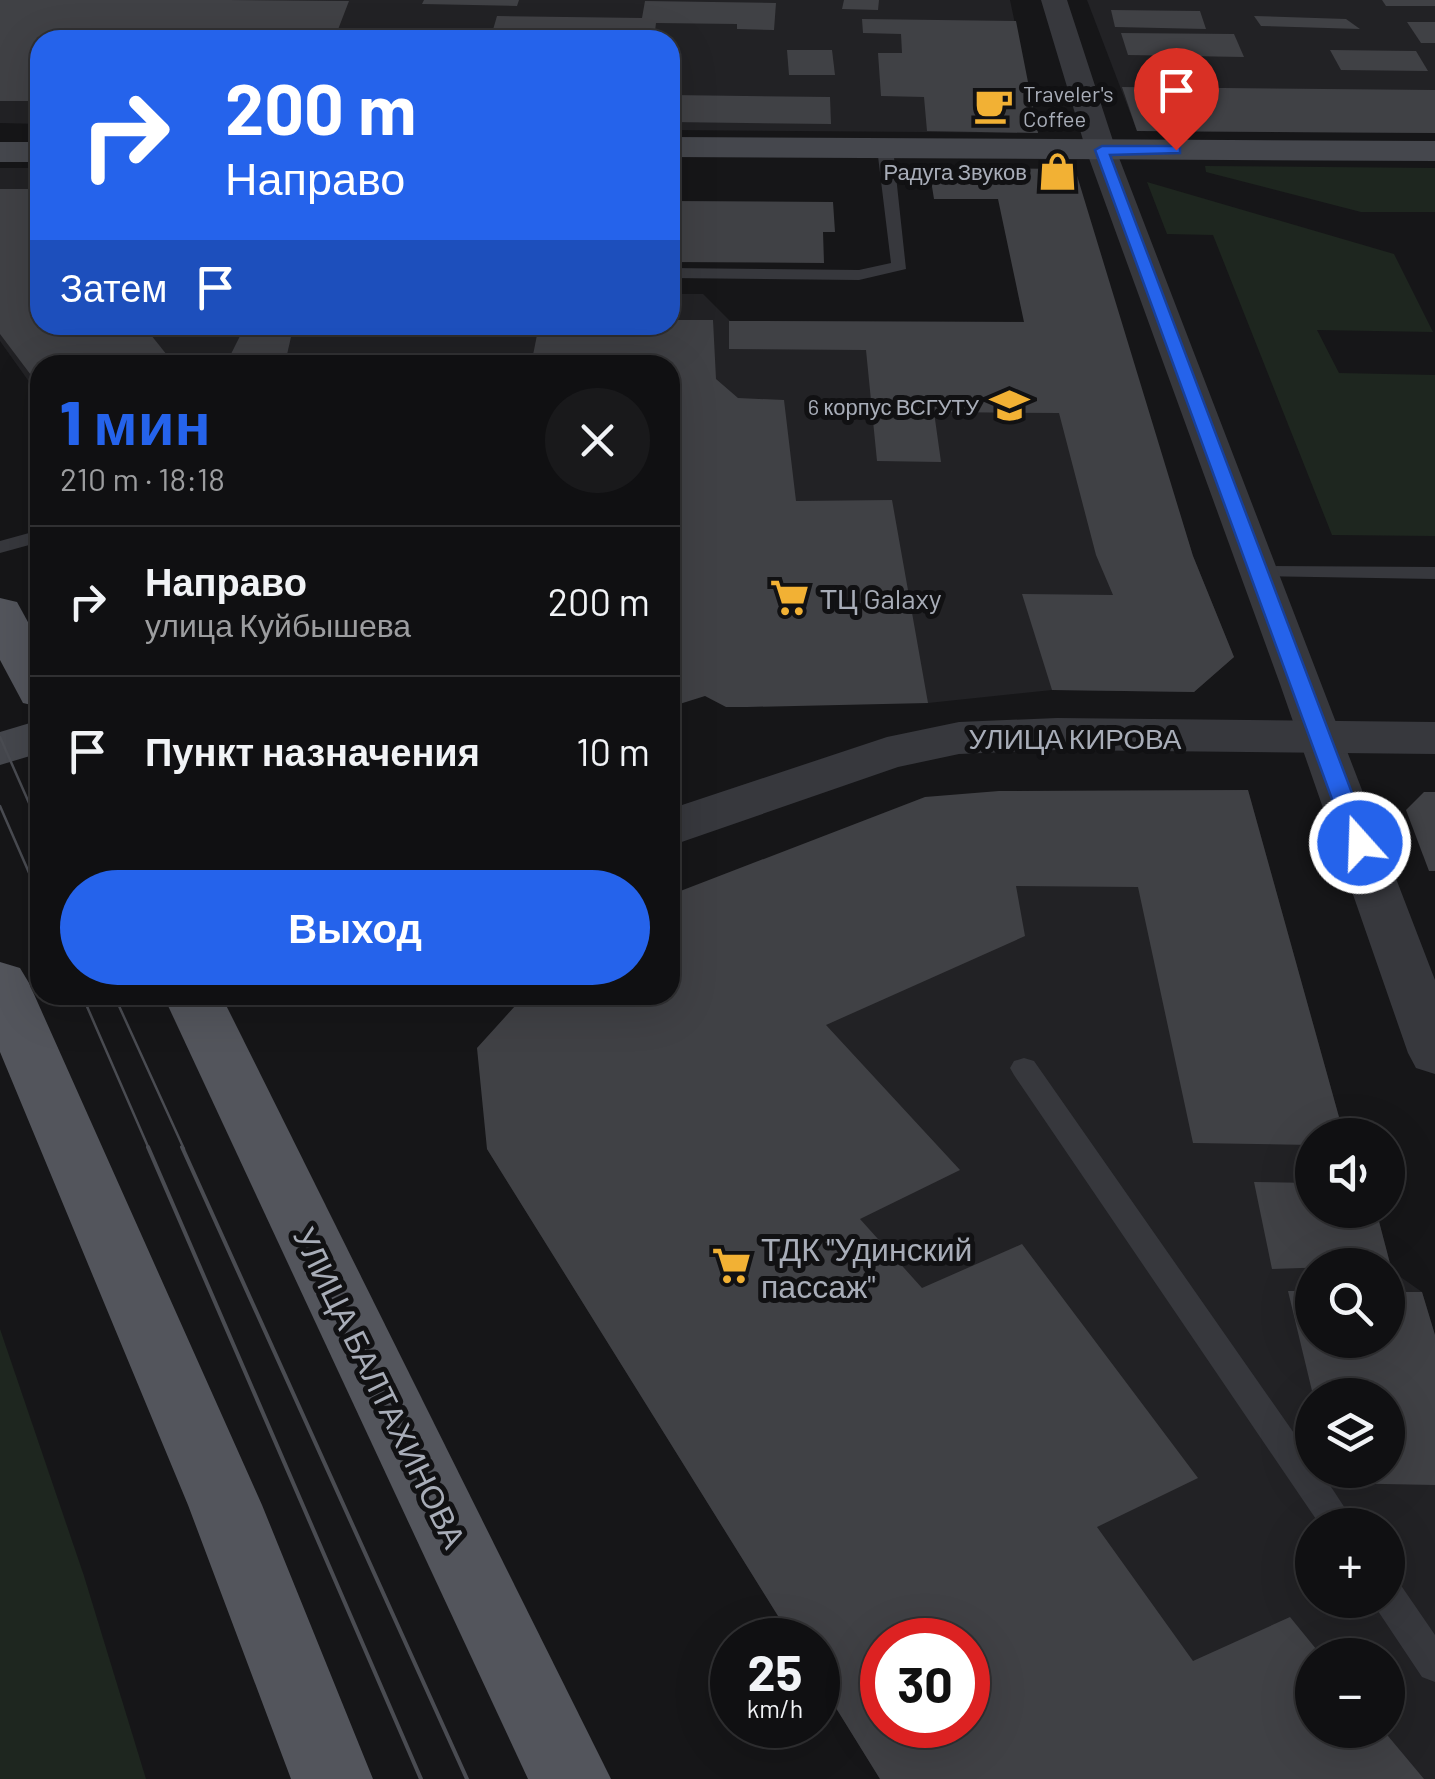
<!DOCTYPE html>
<html lang="ru">
<head>
<meta charset="utf-8">
<style>
  body { margin:0; font-family:Barlow,sans-serif; background:#19191b; color:#f1f3f6; height:100vh; display:flex; flex-direction:column; font-size:38px; white-space:nowrap }
  * { box-sizing:border-box; margin:0 }
  p { font-size:32px; color:#9c9d9f }
  .icon { flex:none; width:55px; height:55px; fill:none; stroke:currentColor; stroke-width:2; stroke-linecap:round; stroke-linejoin:round }
  .map { position:relative; flex:1; overflow:hidden }
  .panel { position:absolute; left:30px; top:355px; width:650px; height:650px; display:flex; flex-direction:column; background:#101012; border-radius:30px; box-shadow:0 10px 40px #0002,0 0 0 2px #303032 }
  .panel>* { flex:none }
  .top-card { position:absolute; left:30px; top:30px; width:650px; height:305px; border-radius:30px; box-shadow:0 10px 40px #0002,0 0 0 2px #303032; background:#2563eb; color:#fff; overflow:hidden }
  .fabs { position:absolute; left:1295px; top:1118px; display:grid; gap:20px }
  .fabs a { display:grid; place-items:center; width:110px; height:110px; border-radius:50%; background:#101012; box-shadow:0 10px 40px #0002,0 0 0 2px #303032; font-size:50px }
  .speed { position:absolute; left:710px; top:1618px; display:flex; gap:20px; font-size:50px; font-weight:700; text-align:center }
  .speed>* { display:grid; place-content:center; width:130px; height:130px; border-radius:50%; background:#101012; box-shadow:0 10px 40px #0002,0 0 0 2px #303032; line-height:1 }
  .speed small { font-size:25px; font-weight:400 }
  .speed .limit { border:15px solid #d22; background:#fff; color:#111 }
  .pin { position:absolute; display:grid; place-items:center; width:85px; height:85px; color:#fff; margin:-102px -42px; border-radius:50% 50% 50% 0; rotate:-45deg; box-shadow:0 0 10px #0007 }
  .pin .icon { rotate:45deg }
  .me { position:absolute; width:110px; margin:-55px; rotate:340deg; stroke-linejoin:round; filter:drop-shadow(0 0 8px #0008) }
  .turn { display:flex; align-items:center; gap:35px; height:210px; padding:0 30px; font-size:45px }
  .turn .icon { width:130px; height:130px; stroke-width:2.5 }
  .turn b { display:block; font-size:70px; line-height:85px }
  .then { display:flex; align-items:center; height:95px; padding:0 30px; background:#0003; gap:20px; font-size:38px }
  .round { display:grid; place-items:center; flex:none; width:105px; height:105px; border-radius:52px; background:#19191b }
  .summary { display:flex; align-items:center; justify-content:space-between; height:170px; padding:0 30px }
  h1 { font-size:60px; font-weight:800; line-height:75px; color:#2563eb }
  .primary-button { display:flex; gap:20px; margin-top:auto; padding:20px 30px }
  .primary-button a { flex:1; height:115px; border-radius:60px; background:#2563eb; color:#fff; font-size:40px; font-weight:800; line-height:115px; text-align:center }
  ul { padding:0; list-style:none }
  li { display:flex; align-items:center; gap:30px; height:150px; padding:0 30px; border-top:2px solid #303032 }
  li div { flex:1 }
  li b { display:block; font-size:38px }
  li em { font-style:normal }
  .map>svg:first-child { display:block }
  .built { fill:#222225; fill-rule:evenodd }
  .green { fill:#1e261f }
  .building { fill:#404145; fill-rule:evenodd }
  .lines { fill:none; stroke-linecap:round; stroke-linejoin:round }
  .service { fill:#37383d; fill-rule:evenodd }
  .minor { fill:#37383d; fill-rule:evenodd }
  .tertiary { fill:#37383d; fill-rule:evenodd }
  .secondary { fill:#45474d; fill-rule:evenodd }
  .primary { fill:#53555c; fill-rule:evenodd }
  .tram-far1 { stroke:#4a4c52; stroke-width:2.5 }
  .tram { stroke:#4a4c52; stroke-width:4 }
  .route { fill:#2563eb; stroke:#184099; stroke-width:2.5 }
  .labels { text-anchor:middle; dominant-baseline:central; stroke-width:10; stroke-linejoin:round; paint-order:stroke }
  .far-poi-label { font-size:22px; fill:#a8adb8; stroke:#111113; text-anchor:end }
  .poi-label { font-size:28px; fill:#a8adb8; stroke:#111113; text-anchor:start }
  .street-label { font-size:28px; fill:#a8adb8; stroke:#111113 }
  .near-poi-label { font-size:32px; fill:#a8adb8; stroke:#111113; text-anchor:start }
  .near-street-label { font-size:32px; fill:#a8adb8; stroke:#111113 }
</style>
</head>
<body>
<div class="map">
<svg width="1435" height="1779" viewBox="0 0 1435 1779">
  <rect width="100%" height="100%" fill="#161618"/>
  <g class="built">
    <polygon points="0,0 1010,0 1038,133 670,130 670,40 40,40 40,124 0,123"/>
    <polygon points="1087,0 1435,0 1435,133 1137,131"/>
    <polygon points="0,168 40,168 40,325 670,325 670,294 703,294 730,321 1119,322 1193,556 1234,657 1194,692 1052,690 928,703 705,696 670,365 40,365 40,397 0,341"/>
    <path d="M 1248,790 L 1344,1135 L 1312,1135 L 1312,1210 L 1376,1210 L 1392,1271 L 1422,1292 L 1435,1335 L 1435,1779 L 880,1779 L 818,1679 L 818,1640 L 793,1640 L 487,1149 L 539,995 L 670,995 L 670,922 L 999,791 ZM 1312,1265 L 1388,1265 L 1388,1340 L 1312,1340 ZM 1312,1395 L 1388,1395 L 1388,1470 L 1312,1470 ZM 1312,1525 L 1388,1525 L 1388,1600 L 1312,1600 ZM 882,1640 L 968,1640 L 968,1725 L 882,1725 ZM 1312,1655 L 1388,1655 L 1388,1730 L 1312,1730 Z"/>
  </g>
  <g class="green">
    <polygon points="1205,166 1435,168 1435,212 1361,212 1206,172"/>
    <polygon points="1147,182 1394,254 1433,332 1317,330 1339,373 1435,375 1435,536 1332,535 1213,235 1167,234"/>
    <polygon points="0,1329 84,1576 146,1779 0,1779"/>
  </g>
  <g class="building">
    <polygon points="0,0 228,0 349,1 334,40 40,40 40,101 0,101"/>
    <polygon points="424,0 519,0 517,6 422,4"/>
    <polygon points="844,0 879,0 878,10 842,9"/>
    <polygon points="1382,0 1435,0 1435,6 1386,6"/>
    <polygon points="645,1 776,3 774,30 737,29 737,24 656,23 654,40 490,40 497,16 642,18"/>
    <polygon points="1111,10 1200,11 1206,29 1115,27"/>
    <polygon points="1254,16 1346,19 1360,29 1261,26"/>
    <polygon points="862,19 1016,21 1038,133 927,131 924,97 881,96 878,53 902,53 901,34 863,33"/>
    <polygon points="1407,22 1435,22 1435,43 1421,43"/>
    <polygon points="1121,33 1234,34 1244,57 1128,55"/>
    <polygon points="787,50 832,50 835,75 789,75"/>
    <polygon points="1330,50 1416,51 1428,71 1341,70"/>
    <polygon points="1122,87 1435,90 1435,133 1137,131"/>
    <polygon points="671,95 830,97 831,124 670,122"/>
    <polygon points="929,168 1075,169 1193,556 1234,657 1194,692 1052,690 1022,594 1113,595 1096,555 1059,413 934,412 941,462 877,461 866,350 729,349 729,321 1024,322 998,199 934,199"/>
    <polygon points="0,189 40,189 40,325 143,325 167,355 231,354 240,336 291,337 286,359 363,360 362,365 40,365 40,387 0,334"/>
    <polygon points="670,201 833,202 835,232 823,232 824,263 670,262"/>
    <polygon points="670,320 713,320 716,379 738,398 784,400 796,501 892,500 928,703 747,707 726,707 705,696 670,707 670,365 531,365 539,325 670,325"/>
    <path d="M 1248,790 L 1344,1135 L 1312,1135 L 1312,1145 L 1193,1143 L 1138,887 L 1016,886 L 1025,936 L 826,1025 L 960,1170 L 860,1219 L 922,1288 L 1022,1244 L 1198,1478 L 1097,1527 L 1193,1661 L 1290,1617 L 1321,1655 L 1312,1655 L 1312,1730 L 1383,1730 L 1424,1779 L 880,1779 L 818,1679 L 818,1640 L 793,1640 L 487,1149 L 477,1048 L 525,995 L 670,995 L 670,895 L 925,797 L 999,791 ZM 882,1640 L 968,1640 L 968,1725 L 882,1725 Z"/>
    <polygon points="1424,792 1435,792 1435,871 1429,871 1406,810"/>
    <polygon points="1254,1182 1312,1183 1312,1210 1376,1210 1392,1271 1388,1271 1388,1265 1272,1269"/>
    <polygon points="1288,1291 1312,1291 1312,1340 1388,1340 1388,1292 1422,1292 1435,1335 1435,1485 1334,1483 1331,1470 1388,1470 1388,1395 1313,1395"/>
  </g>
  <g class="lines">
    <g class="service">
      <polygon points="885,143 893,148 906,269 859,280 670,278 670,268 859,270 891,263 877,148"/>
      <polygon points="40,530 40,542 0,553 0,541"/>
      <polygon points="1260,566 1435,567 1435,579 1253,576 1250,572 1253,568"/>
      <polygon points="1024,1058 1034,1061 1312,1459 1312,1470 1320,1470 1356,1525 1320,1525 1014,1075 1010,1068 1014,1061"/>
      <polygon points="1388,1579 1400,1584 1435,1635 1435,1682 1422,1677 1376,1608 1372,1600 1388,1600"/>
    </g>
    <polygon class="minor" points="1041,0 1067,0 1116,150 1435,980 1435,1074 1416,1068 1408,1053 1280,684 1086,150"/>
    <polygon class="tertiary" points="1057,718 1435,722 1435,754 1057,750 959,754 898,767 670,846 670,809 887,737 959,722"/>
    <g class="secondary">
      <polygon points="670,137 1435,141 1435,161 670,157"/>
      <rect x="0" y="142" width="40" height="20"/>
      <polygon points="40,720 40,753 0,765 0,732"/>
    </g>
    <g class="primary">
      <polygon points="0,598 17,602 40,644 40,707 23,703 0,660"/>
      <polygon points="0,962 20,968 29,983 262,1505 373,1779 291,1779 188,1505 0,1052"/>
      <polygon points="163,995 221,995 611,1779 528,1779"/>
    </g>
    <g class="tram-far1">
      <polyline points="0,737 40,828"/>
      <polyline points="0,806 40,898"/>
      <polyline points="82,995 149,1149"/>
      <polyline points="114,995 184,1149"/>
    </g>
    <g class="tram">
      <polyline points="148,1147 421,1779"/>
      <polyline points="182,1147 467,1779"/>
    </g>
  </g>
  <polygon class="route" points="1176,146 1180,148 1180,153 1110,155 1371,843 1360,851 1348,843 1095,150 1102,146"/>
  <defs>
    <symbol id="cafe-bare" viewBox="-9 -9 18 18"><path d="M-5.5-4.5H6V0H3Q3 3.5 0 3.5H-2.5Q-5.5 3.5-5.5 0ZM3-3.2v2h1.7v-2ZM-6 4.5H4V6H-6Z" fill="#f2b134" stroke="#111113" stroke-width="2.5" paint-order="stroke"/></symbol>
    <symbol id="shop-bare" viewBox="-9 -9 18 18"><path d="M-5-2.5h2.3a2.7 3.5 0 0 1 5.4 0H5L5.5 6h-11ZM-1.5-2.5h3a1.5 2.3 0 0 0-3 0Z" fill="#f2b134" stroke="#111113" stroke-width="2.5" paint-order="stroke"/></symbol>
    <symbol id="university-bare" viewBox="-9 -9 18 18"><path d="M0-5L7-2L0 1L-7-2ZM-4 1L0 2.5L4 1V4Q0 6-4 4Z" fill="#f2b134" stroke="#111113" stroke-width="2.5" paint-order="stroke"/></symbol>
    <symbol id="supermarket-bare" viewBox="-9 -9 18 18"><path d="M-6-5.5h2.5l.6 2H6L4.5 2H-2.5L-4.4-4H-6ZM-1.5 3.2a1.3 1.3 0 1 0 .1 0ZM3 3.2a1.3 1.3 0 1 0 .1 0Z" fill="#f2b134" stroke="#111113" stroke-width="2.5" paint-order="stroke"/></symbol>
  </defs>
  <g fill-rule="evenodd">
    <use href="#cafe-bare" x="966" y="78" width="55" height="55"/>
    <use href="#shop-bare" x="1030" y="144" width="55" height="55"/>
    <use href="#university-bare" x="982" y="378" width="55" height="55"/>
    <use href="#supermarket-bare" x="762" y="570" width="55" height="55"/>
    <use href="#supermarket-bare" x="704" y="1238" width="55" height="55"/>
  </g>
  <g class="labels">
    <g class="far-poi-label">
      <text x="1023" y="93" text-anchor="start">Traveler's<tspan x="1023" dy="25">Coffee</tspan></text>
      <text x="1027" y="171">Радуга Звуков</text>
      <text x="979" y="406">6 корпус ВСГУТУ</text>
    </g>
    <g class="poi-label">
      <text x="820" y="598">ТЦ Galaxy</text>
    </g>
    <g class="street-label">
      <text x="1075" y="738">УЛИЦА КИРОВА</text>
    </g>
    <g class="near-poi-label">
      <text x="761" y="1248">ТДК "Удинский<tspan x="761" dy="37">пассаж"</tspan></text>
    </g>
    <g class="near-street-label">
      <text transform="translate(381 1387) rotate(64)">УЛИЦА БАЛТАХИНОВА</text>
    </g>
  </g>
</svg>
<div class="fabs">
<a><svg class="icon" aria-label="sound" viewBox="0 0 24 24"><path d="M4 9h4l5-4v14l-5-4H4zM17 9q2 3 0 6"/></svg></a>
<a><svg class="icon" aria-label="search" viewBox="0 0 24 24"><circle cx="10" cy="10" r="6"/><path d="M15 15l6 6"/></svg></a>
<a><svg class="icon" aria-label="layers" viewBox="0 0 24 24"><path d="M12 4l9 5-9 5-9-5zM3 14l9 5 9-5"/></svg></a>
<a>+</a>
<a>−</a>
</div>
<div class="speed"><div>25<small>km/h</small></div><div class="limit">30</div></div>
<div class="pin" style="left:1176px;top:150px;background:#d93025"><svg class="icon" aria-label="arrive" viewBox="0 0 24 24"><path d="M6 21V4h12l-3 4 3 4H6"/></svg></div>
<svg class="me" style="left:1360px;top:843px" viewBox="-20 -20 40 40"><circle r="17" fill="#2563eb" stroke="#fff" stroke-width="3"/><path d="M0-11L8 9 0 5-8 9z" fill="#fff"/></svg>
<div class="top-card">
<div class="turn"><svg class="icon" aria-label="right" viewBox="0 0 24 24"><path d="M7 20v-9h11M14 6l5 5-5 5"/></svg><div><b>200 m</b>Направо</div></div>
<div class="then">Затем<svg class="icon" aria-label="arrive" viewBox="0 0 24 24"><path d="M6 21V4h12l-3 4 3 4H6"/></svg></div>
</div>
<section class="panel">
<div class="summary"><div><h1>1 мин</h1><p>210 m · 18:18</p></div><a class="round"><svg class="icon" aria-label="close" viewBox="0 0 24 24"><path d="M6 6l12 12M18 6L6 18"/></svg></a></div>
<ul>
<li><svg class="icon" aria-label="right" viewBox="0 0 24 24"><path d="M7 20v-9h11M14 6l5 5-5 5"/></svg><div><b>Направо</b><p>улица Куйбышева</p></div><em>200 m</em></li>
<li><svg class="icon" aria-label="arrive" viewBox="0 0 24 24"><path d="M6 21V4h12l-3 4 3 4H6"/></svg><div><b>Пункт назначения</b></div><em>10 m</em></li>
</ul>
<div class="primary-button"><a>Выход</a></div>
</section>
</div>
</body>
</html>
